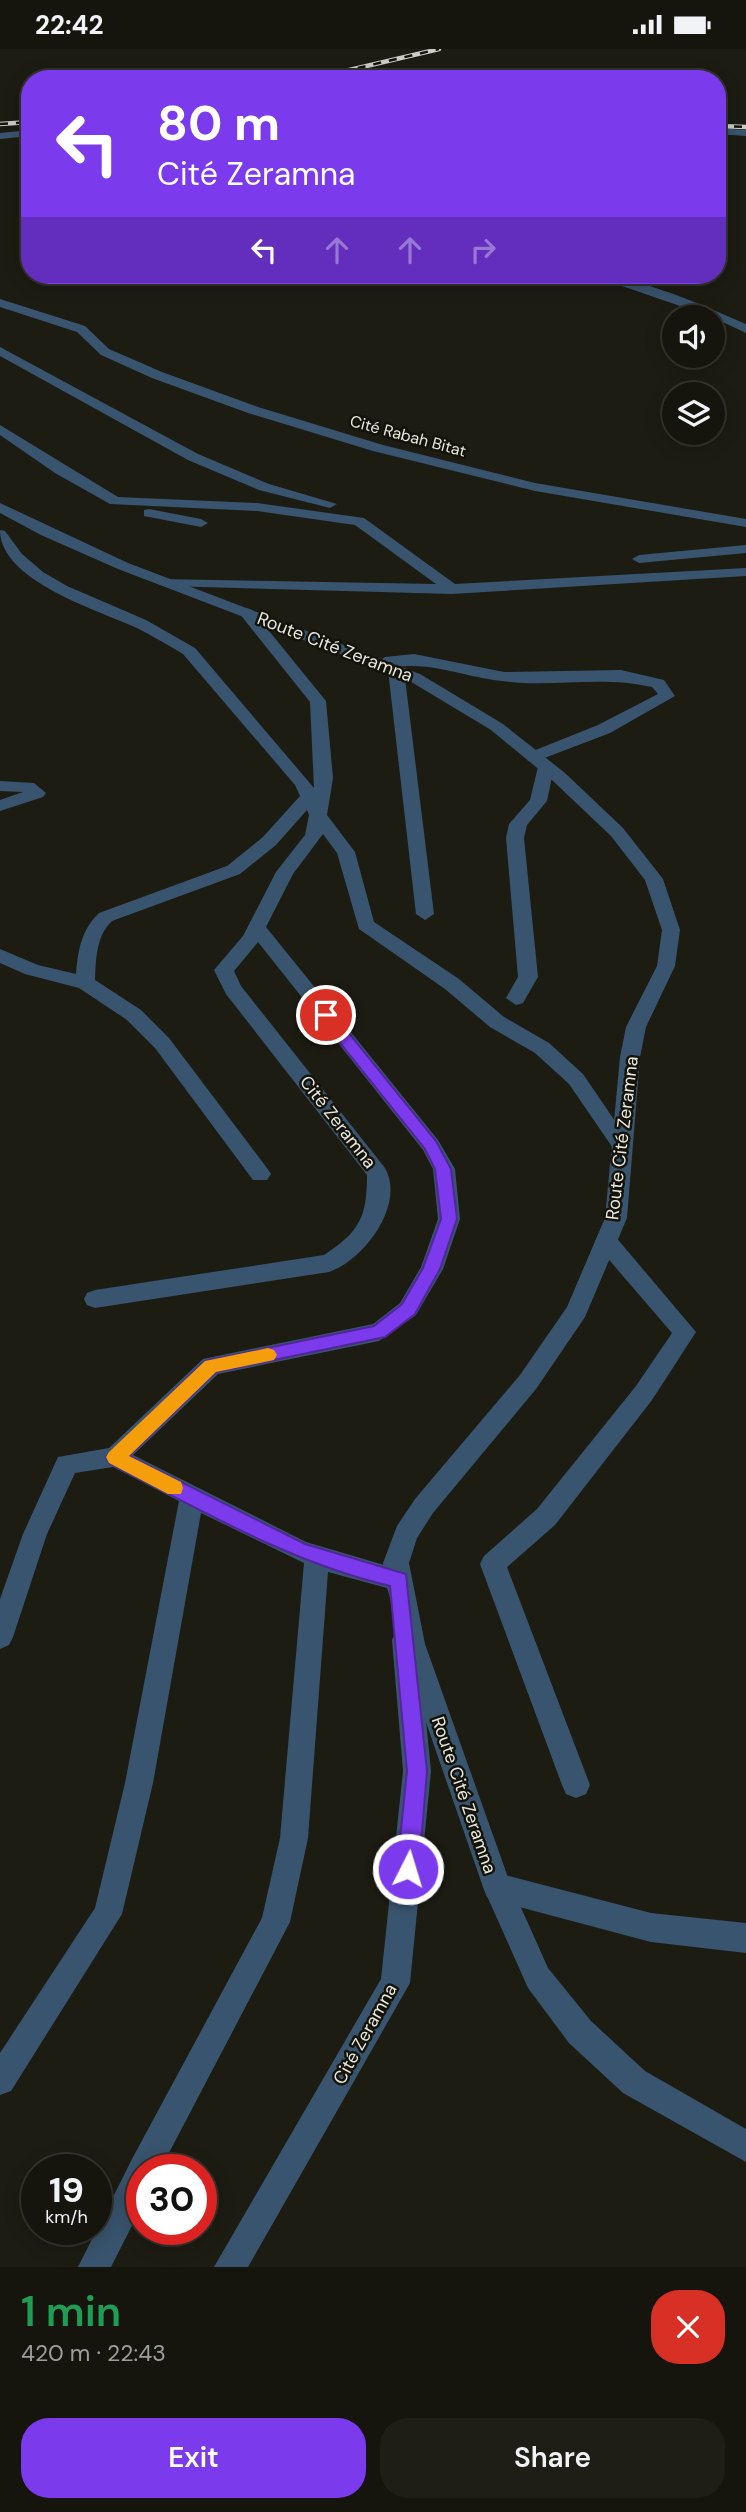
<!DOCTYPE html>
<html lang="en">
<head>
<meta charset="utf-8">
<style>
  body { margin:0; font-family:"DM Sans",sans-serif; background:#1e1e17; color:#f1f3f6; height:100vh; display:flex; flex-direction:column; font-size:26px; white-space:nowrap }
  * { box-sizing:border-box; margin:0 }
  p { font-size:23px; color:#9d9f9e }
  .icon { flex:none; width:38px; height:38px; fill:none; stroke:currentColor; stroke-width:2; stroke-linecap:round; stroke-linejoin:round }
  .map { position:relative; height:2218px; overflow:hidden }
  .panel { display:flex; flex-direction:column; background:#15150e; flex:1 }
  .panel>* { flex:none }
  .top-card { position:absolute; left:21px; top:21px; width:705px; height:214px; border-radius:28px; box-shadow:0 4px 18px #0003,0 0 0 2px #34342e; background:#7c3aed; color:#fff; overflow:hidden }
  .buttons { position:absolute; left:662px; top:256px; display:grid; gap:14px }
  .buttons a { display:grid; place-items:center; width:63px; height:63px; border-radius:50%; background:#15150e; box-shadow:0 4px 18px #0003,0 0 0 2px #34342e; font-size:35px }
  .speed { position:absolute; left:21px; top:2105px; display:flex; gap:14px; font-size:35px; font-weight:700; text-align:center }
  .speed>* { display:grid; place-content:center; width:91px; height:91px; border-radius:50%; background:#15150e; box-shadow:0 4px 18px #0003,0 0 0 2px #34342e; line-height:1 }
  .speed small { font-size:18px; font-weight:400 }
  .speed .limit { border:10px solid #d22; background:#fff; color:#111 }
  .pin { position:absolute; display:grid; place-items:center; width:60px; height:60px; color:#fff; margin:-30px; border:4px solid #fff; border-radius:50%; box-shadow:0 2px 7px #0007 }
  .me { position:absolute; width:77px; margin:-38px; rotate:5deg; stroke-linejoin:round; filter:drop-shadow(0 0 5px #0008) }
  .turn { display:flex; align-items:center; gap:24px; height:147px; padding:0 21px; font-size:32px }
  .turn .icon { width:91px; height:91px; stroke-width:2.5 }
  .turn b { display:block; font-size:49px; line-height:60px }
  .lanes { display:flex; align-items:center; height:66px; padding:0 21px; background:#0003; justify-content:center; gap:35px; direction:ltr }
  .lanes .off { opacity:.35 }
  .round { display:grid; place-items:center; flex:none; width:74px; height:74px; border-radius:28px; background:#1e1e17 }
  .head { display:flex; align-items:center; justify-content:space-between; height:119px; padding:0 21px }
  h1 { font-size:42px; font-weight:600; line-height:52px; color:#1e9e55 }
  .action { display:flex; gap:14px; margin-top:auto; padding:14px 21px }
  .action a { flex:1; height:80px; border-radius:28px; background:#7c3aed; color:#fff; font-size:28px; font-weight:600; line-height:80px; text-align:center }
  .action a+a { background:#1e1e17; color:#f1f3f6 }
  .status { display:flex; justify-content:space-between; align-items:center; height:49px; padding:0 35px; background:#15150e; direction:ltr }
  .status svg { height:19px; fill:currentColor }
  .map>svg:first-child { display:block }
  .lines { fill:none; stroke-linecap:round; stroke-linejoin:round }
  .minor { fill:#39546e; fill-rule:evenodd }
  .tertiary { fill:#39546e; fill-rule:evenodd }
  .rail-casing { stroke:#cdcdc7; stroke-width:4.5 }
  .rail { stroke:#13130a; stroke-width:2.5; stroke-dasharray:8; stroke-linecap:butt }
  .route { fill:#7c3aed; stroke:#51269a; stroke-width:2 }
  .slow { fill:#f59e0b }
  .labels { text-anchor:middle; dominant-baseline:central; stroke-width:5; stroke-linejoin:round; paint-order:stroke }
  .far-street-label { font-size:16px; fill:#e8e8e2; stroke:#13130a }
  .street-label { font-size:18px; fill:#e8e8e2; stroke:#13130a }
</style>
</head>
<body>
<div class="status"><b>22:42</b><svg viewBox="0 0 49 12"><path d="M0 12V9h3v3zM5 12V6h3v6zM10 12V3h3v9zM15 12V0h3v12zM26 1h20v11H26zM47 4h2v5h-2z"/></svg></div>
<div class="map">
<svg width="746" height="2218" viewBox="0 0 746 2218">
  <rect width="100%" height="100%" fill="#1c1c13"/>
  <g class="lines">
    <g class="minor">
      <path d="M 590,226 C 632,224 707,258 746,275 L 746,284 L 712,268 Z"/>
      <polygon points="0,250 85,277 109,300 162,323 258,358 383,396 535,434 746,470 746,478 535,442 373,402 248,364 152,329 101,306 77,283 0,258"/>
      <polygon points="0,298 198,405 269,435 337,455 330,459 259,441 188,411 0,307"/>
      <polygon points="0,376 118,448 257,454 364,469 455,535 746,519 746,527 452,545 163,537 156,533 158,530 436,535 355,476 257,462 110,455 55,424 0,386"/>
      <polygon points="149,460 201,470 208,474 201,478 144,467 144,461"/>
      <path d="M 0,481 L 5,482 L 22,505 L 43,523 L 67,537 L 146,571 L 195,599 L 314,739 L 310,653 L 239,564 L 247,559 L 252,561 L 326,652 L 333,729 L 327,766 L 355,803 L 374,873 L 459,930 L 504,968 L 549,994 L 583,1025 L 632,1097 L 629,1102 L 615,1102 L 569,1035 L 535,1004 L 490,978 L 445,940 L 359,880 L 337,804 L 323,785 L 293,825 L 266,878 L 438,1091 L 455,1120 L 460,1170 L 443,1220 L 416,1266 L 379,1292 L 218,1325 L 133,1406 L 306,1493 L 408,1523 L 414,1545 L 410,1553 L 401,1556 L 392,1553 L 387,1539 L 328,1523 L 308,1789 L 290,1873 L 160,2121 L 142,2121 L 142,2157 L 111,2218 L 78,2218 L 132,2110 L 262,1869 L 280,1789 L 304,1514 L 201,1464 L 153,1734 L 122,1865 L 11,2042 L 0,2046 L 0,2004 L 95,1859 L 125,1734 L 179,1452 L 113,1418 L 75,1424 L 47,1485 L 13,1588 L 9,1596 L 0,1600 L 0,1550 L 23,1485 L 58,1408 L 109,1399 L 203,1310 L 373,1275 L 400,1254 L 421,1218 L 438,1170 L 433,1120 L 423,1101 L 258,893 L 234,922 L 241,937 L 385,1119 C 406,1156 363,1212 329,1223 L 95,1259 L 87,1256 L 84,1250 L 87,1244 L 95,1241 L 324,1206 C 359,1183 367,1169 367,1126 L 226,945 L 214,921 L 243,887 L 276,823 L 305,786 L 309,766 L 307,761 L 276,796 L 240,825 L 112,872 C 96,887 96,910 95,931 L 141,961 L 169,989 L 267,1119 L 271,1125 L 267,1131 L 253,1131 L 155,999 L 127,971 L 79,939 L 25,925 L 0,914 L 0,900 L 38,916 L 76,925 C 78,902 81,881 99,864 L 227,817 L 263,788 L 300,747 L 295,736 L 183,605 C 168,596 153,587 137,579 C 98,561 0,532 0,481 Z"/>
      <polygon points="746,496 746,504 639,514 632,510 639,506"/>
      <path d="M 414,605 L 504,623 L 621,621 L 664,631 L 675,647 L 610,684 L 534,713 L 528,712 L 526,708 L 528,704 L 598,676 L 658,645 L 652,638 C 599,626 553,639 502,632 C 457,627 426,609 381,621 L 373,616 L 385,608 Z"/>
      <polygon points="396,616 404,621 434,865 425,871 416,865 388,621"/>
      <polygon points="546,713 554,718 547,752 527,776 524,789 538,928 523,954 516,956 506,949 518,928 506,789 509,775 530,751 538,718"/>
      <polygon points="0,732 34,734 46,744 43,748 0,762 0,751 23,743 0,742"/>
      <polygon points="606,1184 614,1186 696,1283 652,1351 555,1476 507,1518 590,1736 586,1745 576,1749 566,1745 562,1736 480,1515 484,1507 537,1460 636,1337 672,1284 598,1198 595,1192 598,1186"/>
      <polygon points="405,1579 414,1583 418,1591 431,1722 410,1934 248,2218 214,2218 381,1930 403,1722 392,1591 396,1583"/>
      <polygon points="497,1824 651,1864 746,1874 746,1904 651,1893 497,1852 487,1848 483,1838 487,1828"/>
    </g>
    <g class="tertiary">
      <polygon points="718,79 746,81 746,87 718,85"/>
      <polygon points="30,81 30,87 0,90 0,84"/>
      <polygon points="0,454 128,514 420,625 503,675 565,724 623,779 663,830 680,881 675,917 646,978 640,1008 627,1169 585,1268 536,1340 433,1464 417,1489 409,1514 425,1595 510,1834 548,1919 591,1972 645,2022 746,2080 746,2113 623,2044 569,1994 528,1939 483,1838 399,1595 383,1514 397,1477 415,1450 520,1326 567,1258 605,1169 620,1008 626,978 657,917 662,881 645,831 611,787 553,732 491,681 408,631 118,520 41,486 0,464"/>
    </g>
    <defs>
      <g id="rail">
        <polyline points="311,30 439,0"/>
        <polyline points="0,75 30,73"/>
        <polyline points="718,77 746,78"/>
      </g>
    </defs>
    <use href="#rail" class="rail-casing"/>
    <use href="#rail" class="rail"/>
  </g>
  <path class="route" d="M 326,961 L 331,962 L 436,1092 L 451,1120 L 457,1170 L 440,1220 L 415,1265 L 385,1288 L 216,1323 L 129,1407 L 305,1495 L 406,1525 L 427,1722 L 419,1820 L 416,1828 L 408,1831 L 401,1828 L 397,1820 L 407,1722 L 390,1537 C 289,1513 201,1461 109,1414 L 106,1408 L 205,1312 L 374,1277 L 402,1255 L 423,1219 L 441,1170 L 435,1120 L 425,1100 L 321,970 L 319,966 Z"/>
  <polygon class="slow" points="268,1299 274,1301 277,1306 274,1311 216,1323 129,1407 181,1433 183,1439 181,1445 168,1445 109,1414 106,1408 109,1403 205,1312"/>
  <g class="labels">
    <g class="far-street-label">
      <text transform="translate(408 387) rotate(15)">Cité Rabah Bitat</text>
    </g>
    <g class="street-label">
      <text transform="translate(335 598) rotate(21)">Route Cité Zeramna</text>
      <text transform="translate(338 1073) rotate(52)">Cité Zeramna</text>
      <text transform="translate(622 1089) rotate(-83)">Route Cité Zeramna</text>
      <text transform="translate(464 1746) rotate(71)">Route Cité Zeramna</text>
      <text transform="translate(365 1985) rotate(-61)">Cité Zeramna</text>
    </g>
  </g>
</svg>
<div class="buttons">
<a><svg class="icon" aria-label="sound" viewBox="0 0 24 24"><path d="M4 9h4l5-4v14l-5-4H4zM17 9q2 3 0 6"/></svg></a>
<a><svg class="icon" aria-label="layers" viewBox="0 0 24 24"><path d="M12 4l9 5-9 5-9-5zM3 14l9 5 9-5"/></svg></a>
</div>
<div class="speed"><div>19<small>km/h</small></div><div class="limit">30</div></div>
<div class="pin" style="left:326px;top:966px;background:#d93025"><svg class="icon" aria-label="arrive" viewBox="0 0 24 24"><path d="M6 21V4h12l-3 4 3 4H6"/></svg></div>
<svg class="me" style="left:408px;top:1820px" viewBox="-20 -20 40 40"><circle r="17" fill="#7c3aed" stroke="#fff" stroke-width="3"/><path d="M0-11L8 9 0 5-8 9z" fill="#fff"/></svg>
<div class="top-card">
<div class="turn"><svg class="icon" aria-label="left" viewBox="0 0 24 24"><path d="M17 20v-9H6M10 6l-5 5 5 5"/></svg><div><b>80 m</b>Cité Zeramna</div></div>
<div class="lanes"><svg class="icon" aria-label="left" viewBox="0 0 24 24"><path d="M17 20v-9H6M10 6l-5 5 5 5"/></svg><svg class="icon off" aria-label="ahead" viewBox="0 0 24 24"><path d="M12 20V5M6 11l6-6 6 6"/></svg><svg class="icon off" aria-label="ahead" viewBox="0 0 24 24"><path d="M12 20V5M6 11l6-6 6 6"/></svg><svg class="icon off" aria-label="right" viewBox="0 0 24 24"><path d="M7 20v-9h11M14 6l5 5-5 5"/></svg></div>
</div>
</div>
<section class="panel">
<div class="head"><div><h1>1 min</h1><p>420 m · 22:43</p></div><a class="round" style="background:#d93025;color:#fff"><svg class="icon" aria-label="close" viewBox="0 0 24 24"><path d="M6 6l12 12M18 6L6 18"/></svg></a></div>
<div class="action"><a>Exit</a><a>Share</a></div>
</section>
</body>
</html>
